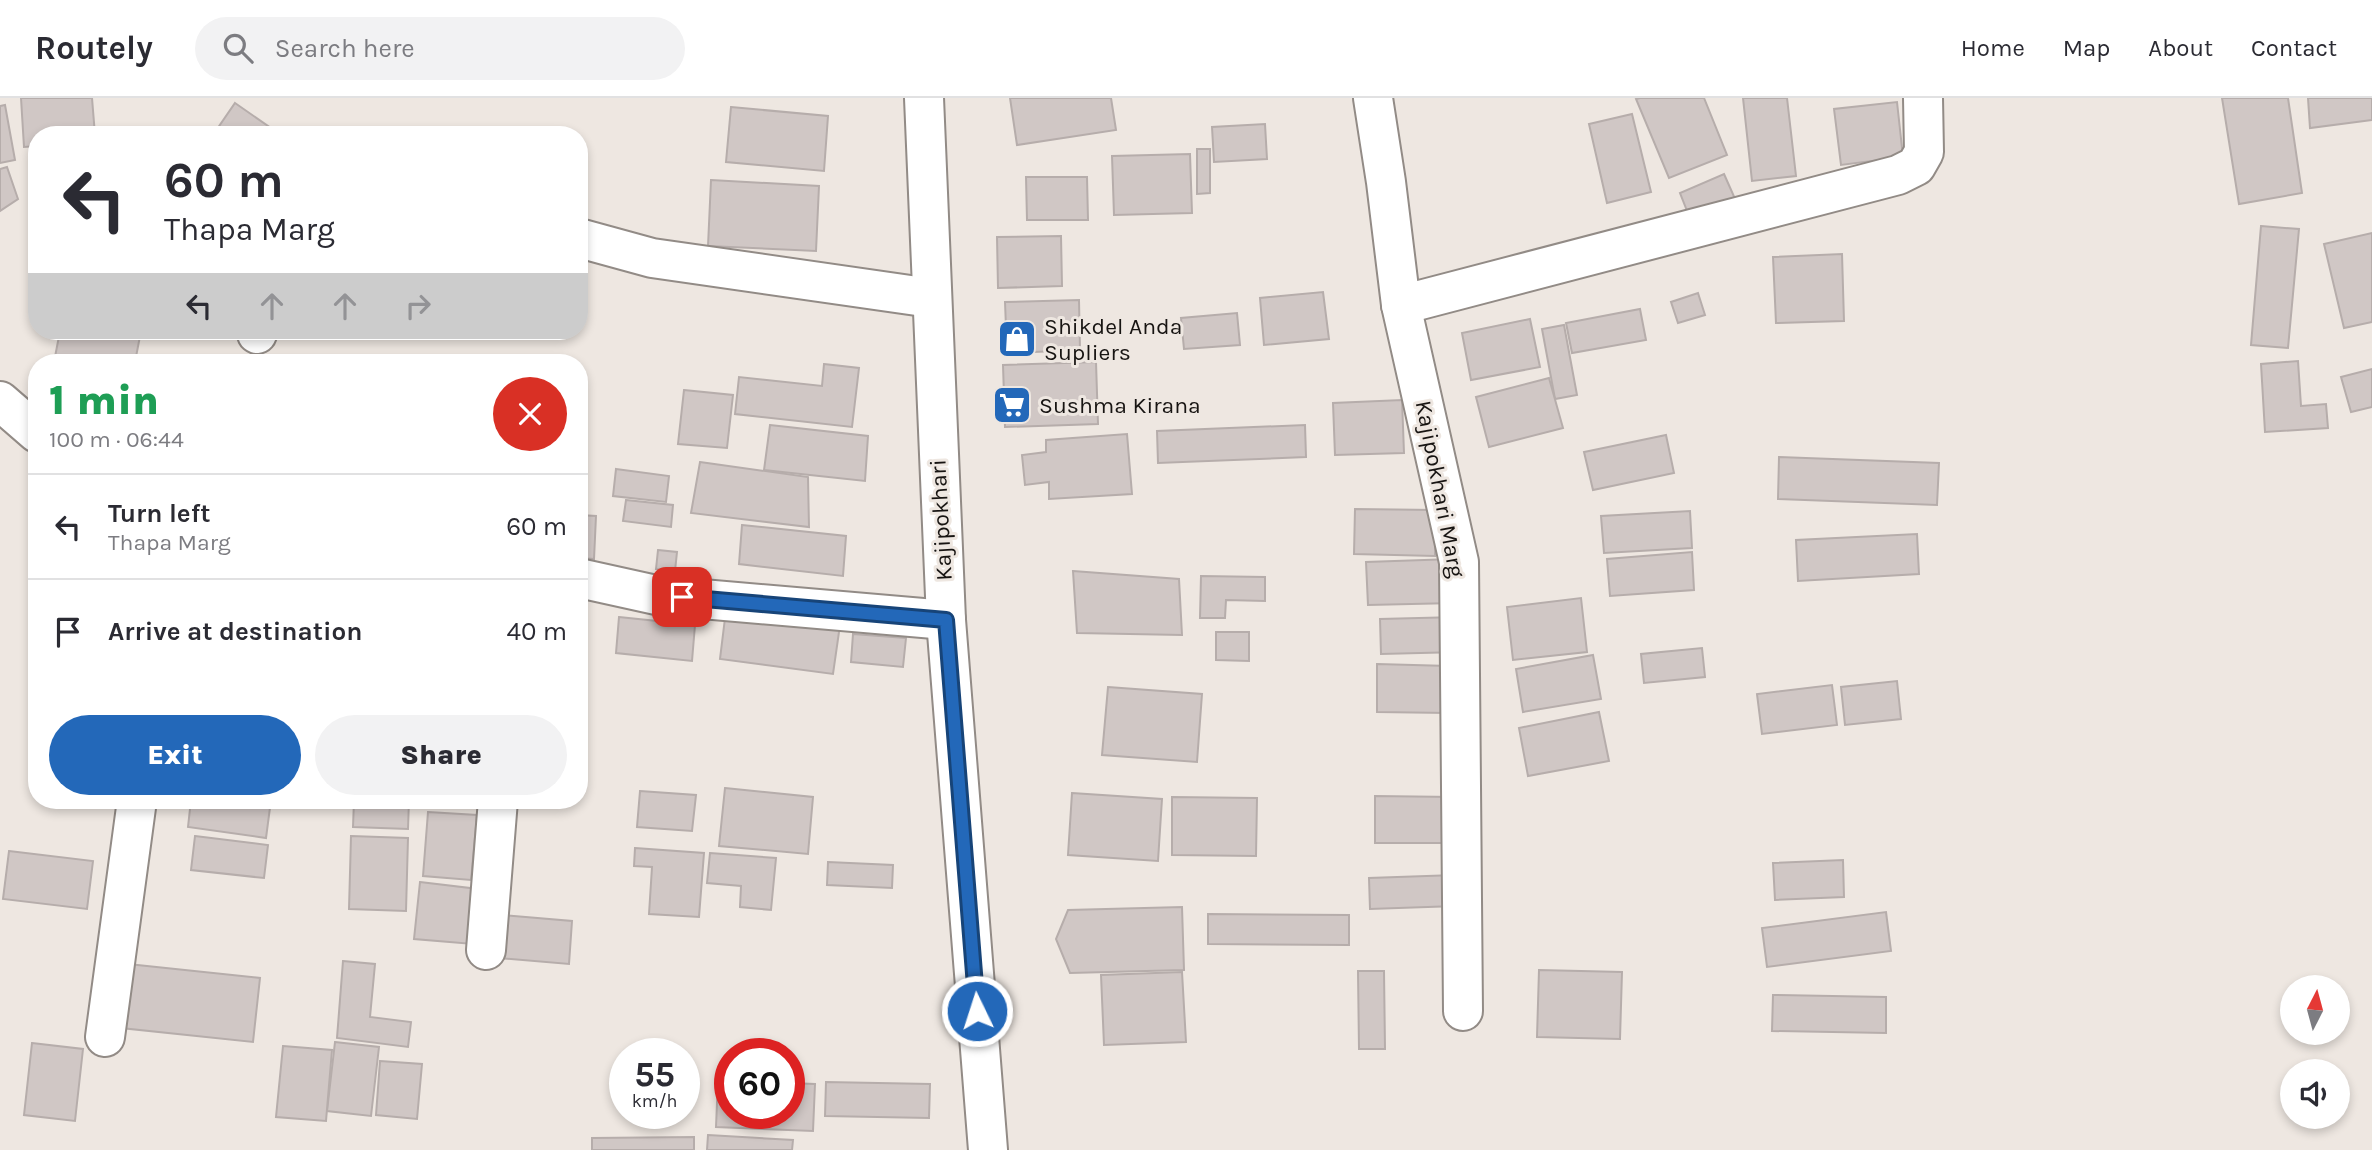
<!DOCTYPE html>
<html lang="en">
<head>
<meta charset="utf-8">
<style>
  body { margin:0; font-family:Karla,sans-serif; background:#f2f2f3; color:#2b2b33; height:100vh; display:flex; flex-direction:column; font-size:26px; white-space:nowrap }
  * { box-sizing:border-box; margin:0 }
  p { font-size:23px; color:#7c7c81 }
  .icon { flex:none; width:38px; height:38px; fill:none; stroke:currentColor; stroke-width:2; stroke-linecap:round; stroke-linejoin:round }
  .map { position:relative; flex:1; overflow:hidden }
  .side { position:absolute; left:28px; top:256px; width:560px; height:455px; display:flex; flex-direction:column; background:#fff; border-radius:28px; box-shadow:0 4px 10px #0003 }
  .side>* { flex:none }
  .top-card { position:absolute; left:28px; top:28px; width:560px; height:214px; border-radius:28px; box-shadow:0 4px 10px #0003; background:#fff; color:#2b2b33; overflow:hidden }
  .needle { width:46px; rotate:6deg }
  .buttons { position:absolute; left:2280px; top:877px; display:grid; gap:14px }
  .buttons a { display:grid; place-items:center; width:70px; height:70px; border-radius:50%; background:#fff; box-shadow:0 4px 10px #0003; font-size:35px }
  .speed { position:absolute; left:609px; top:940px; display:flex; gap:14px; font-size:35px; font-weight:700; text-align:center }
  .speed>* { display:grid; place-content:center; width:91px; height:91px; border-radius:50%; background:#fff; box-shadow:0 4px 10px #0003; line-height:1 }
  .speed small { font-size:18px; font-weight:400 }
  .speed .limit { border:10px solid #d22; background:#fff; color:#111 }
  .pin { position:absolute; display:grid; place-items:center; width:60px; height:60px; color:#fff; margin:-30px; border-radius:14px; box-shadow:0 4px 10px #0006 }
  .me { position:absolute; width:77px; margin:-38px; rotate:356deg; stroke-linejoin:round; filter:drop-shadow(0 0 5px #0008) }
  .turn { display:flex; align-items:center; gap:24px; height:147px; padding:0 21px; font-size:32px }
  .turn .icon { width:91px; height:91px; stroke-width:2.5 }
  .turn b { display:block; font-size:49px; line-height:60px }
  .lanes { display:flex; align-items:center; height:66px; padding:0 21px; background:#0003; justify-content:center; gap:35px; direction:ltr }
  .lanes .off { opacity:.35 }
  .round { display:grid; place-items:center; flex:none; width:74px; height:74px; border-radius:37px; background:#f2f2f3 }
  .summary { display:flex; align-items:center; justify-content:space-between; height:119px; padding:0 21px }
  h1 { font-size:42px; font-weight:800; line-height:52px; color:#1e9e55 }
  .button { display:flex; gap:14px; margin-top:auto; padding:14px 21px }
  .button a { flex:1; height:80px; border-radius:42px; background:#2368b9; color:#fff; font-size:28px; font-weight:800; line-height:80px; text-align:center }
  .button a+a { background:#f2f2f3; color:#2b2b33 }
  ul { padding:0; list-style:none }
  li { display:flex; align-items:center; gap:21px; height:105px; padding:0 21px; border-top:2px solid #e1e1e2 }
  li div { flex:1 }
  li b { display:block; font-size:26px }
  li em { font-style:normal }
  header { display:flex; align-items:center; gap:42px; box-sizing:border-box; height:98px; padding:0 35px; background:#fff; border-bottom:2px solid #e1e1e2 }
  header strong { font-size:33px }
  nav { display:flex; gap:38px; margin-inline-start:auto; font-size:24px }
  .search { width:490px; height:63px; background:#f2f2f3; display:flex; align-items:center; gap:18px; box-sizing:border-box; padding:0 24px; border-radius:38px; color:#7c7c81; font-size:26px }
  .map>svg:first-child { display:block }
  .building { fill:#d0c7c5; stroke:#b6adab; stroke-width:2 }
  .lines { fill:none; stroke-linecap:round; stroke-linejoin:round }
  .minor-casing { stroke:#928b86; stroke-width:42 }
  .major-casing { stroke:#928b86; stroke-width:42 }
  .minor { stroke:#fff; stroke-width:38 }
  .major { stroke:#fff; stroke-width:38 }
  .route-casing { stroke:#174478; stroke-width:18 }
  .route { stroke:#2368b9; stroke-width:12 }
  .labels { text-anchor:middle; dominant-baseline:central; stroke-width:6; stroke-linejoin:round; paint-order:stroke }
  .poi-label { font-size:23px; fill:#171412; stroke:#eee7e1; text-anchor:start }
  .street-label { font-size:23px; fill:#171412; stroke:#eee7e1 }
</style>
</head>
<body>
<header>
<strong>Routely</strong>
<div class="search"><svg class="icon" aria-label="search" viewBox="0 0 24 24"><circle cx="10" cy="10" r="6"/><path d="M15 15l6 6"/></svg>Search here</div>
<nav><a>Home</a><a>Map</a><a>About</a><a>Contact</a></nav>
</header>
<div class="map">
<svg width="2372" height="1052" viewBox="0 0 2372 1052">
  <rect width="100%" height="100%" fill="#eee7e1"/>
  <g class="building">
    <polygon points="21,0 92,0 95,37 37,37 37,48 24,49"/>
    <polygon points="1010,0 1111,0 1116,32 1017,47"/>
    <polygon points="1640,0 1704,0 1727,57 1669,80 1636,1"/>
    <polygon points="1743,0 1787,0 1796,78 1752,83"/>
    <polygon points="2222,0 2288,0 2302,95 2239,106"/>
    <polygon points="2308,0 2372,0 2372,22 2310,30"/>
    <polygon points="1897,4 1903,59 1841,67 1834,11"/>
    <polygon points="235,5 281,37 213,37"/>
    <polygon points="5,7 15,62 0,65 0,8"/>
    <polygon points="731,9 828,18 824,73 726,64"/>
    <polygon points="1632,16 1651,94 1607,105 1589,26"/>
    <polygon points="1265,26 1267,61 1214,64 1212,29"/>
    <polygon points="1197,51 1210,51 1210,95 1197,96"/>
    <polygon points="1190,56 1192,115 1114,117 1112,58"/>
    <polygon points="7,69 18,101 0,113 0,71"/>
    <polygon points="1724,76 1736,103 1691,123 1680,95"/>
    <polygon points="1026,79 1087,79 1088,122 1027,122"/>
    <polygon points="711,82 819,88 816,153 708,148"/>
    <polygon points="2261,128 2299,131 2288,250 2251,247"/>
    <polygon points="2372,135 2372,224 2344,230 2324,146"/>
    <polygon points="1061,138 1062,188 998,190 997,139"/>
    <polygon points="1842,156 1844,223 1776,225 1773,159"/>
    <polygon points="1323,194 1329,241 1264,247 1260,200"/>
    <polygon points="1698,195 1705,217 1678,225 1671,204"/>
    <polygon points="1079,202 1080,252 1007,255 1005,204"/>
    <polygon points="1640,211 1646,242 1572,255 1566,225"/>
    <polygon points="1237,215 1240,247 1184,251 1181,220"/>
    <polygon points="1530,221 1540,269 1471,282 1462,235"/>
    <polygon points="1564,227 1577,297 1555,301 1542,231"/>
    <polygon points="60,233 141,233 135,264 54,264"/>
    <polygon points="211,233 239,233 237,240"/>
    <polygon points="2298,263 2301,308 2326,306 2328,330 2265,334 2261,266"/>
    <polygon points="1096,264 1098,326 1005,329 1003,267"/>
    <polygon points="824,266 859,270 852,329 735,316 739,279 822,288"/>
    <polygon points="2372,271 2372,309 2351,314 2341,279"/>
    <polygon points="1549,280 1563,330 1489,349 1476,299"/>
    <polygon points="684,292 733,297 727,350 678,346"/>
    <polygon points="1402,302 1404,355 1335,357 1333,305"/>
    <polygon points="770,327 868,338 865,383 764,372"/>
    <polygon points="1305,327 1306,359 1158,365 1157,333"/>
    <polygon points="1127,336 1132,396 1049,401 1049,384 1025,387 1022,357 1046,354 1046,342"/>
    <polygon points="1666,337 1674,375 1593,392 1584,354"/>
    <polygon points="1779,359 1939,365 1937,407 1778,401"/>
    <polygon points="700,364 808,379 809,429 691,415"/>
    <polygon points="616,371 669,378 666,404 613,398"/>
    <polygon points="626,402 673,407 671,429 623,423"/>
    <polygon points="1355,411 1435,412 1435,458 1354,456"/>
    <polygon points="1690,413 1692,450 1604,455 1601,418"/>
    <polygon points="579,417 596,418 594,461 579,460"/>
    <polygon points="742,427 846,438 843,478 739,466"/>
    <polygon points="1917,436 1919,476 1798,483 1796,442"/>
    <polygon points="658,452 677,454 675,473 656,471"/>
    <polygon points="1692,454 1694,492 1610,498 1607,461"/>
    <polygon points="1453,461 1455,505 1368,507 1366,464"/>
    <polygon points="1073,473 1179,481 1182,537 1077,535"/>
    <polygon points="1201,478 1265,479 1265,503 1226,502 1225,520 1200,520"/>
    <polygon points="1581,500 1587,554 1513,562 1507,509"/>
    <polygon points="726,512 840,527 833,576 720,561"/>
    <polygon points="619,519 695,527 692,563 616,555"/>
    <polygon points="1458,519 1460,554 1381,556 1380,521"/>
    <polygon points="1216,534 1249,534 1249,563 1216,562"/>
    <polygon points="853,536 906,540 903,569 851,564"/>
    <polygon points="1702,550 1705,579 1644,585 1641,556"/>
    <polygon points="1593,557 1601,601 1523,614 1516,571"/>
    <polygon points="1377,566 1449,568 1448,615 1377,614"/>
    <polygon points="1897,583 1901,621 1845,627 1841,589"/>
    <polygon points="1832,587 1837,627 1762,636 1757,596"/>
    <polygon points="1108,589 1202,596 1197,664 1102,657"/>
    <polygon points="1599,614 1609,663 1528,678 1519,630"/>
    <polygon points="725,690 813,699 808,756 719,748"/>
    <polygon points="640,693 696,697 692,733 637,729"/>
    <polygon points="1072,695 1162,701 1158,763 1068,757"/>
    <polygon points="1375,698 1454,699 1454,745 1375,745"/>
    <polygon points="1172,699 1257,700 1256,758 1172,757"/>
    <polygon points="191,702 271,702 266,740 188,729"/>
    <polygon points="354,702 409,702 408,731 353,729"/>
    <polygon points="428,702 477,702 476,705"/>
    <polygon points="428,714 477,717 471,782 423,778"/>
    <polygon points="195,738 268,747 264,780 191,772"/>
    <polygon points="351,738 408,740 406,813 349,811"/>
    <polygon points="635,750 704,755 699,819 649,816 652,769 634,768"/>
    <polygon points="9,753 93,763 87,811 3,801"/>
    <polygon points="710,755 776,760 771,812 740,809 741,788 707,785"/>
    <polygon points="1843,762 1844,799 1775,802 1773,765"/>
    <polygon points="828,764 893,767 892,790 827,787"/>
    <polygon points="1455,777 1456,808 1370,811 1369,780"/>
    <polygon points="420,784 478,791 473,846 414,841"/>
    <polygon points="1182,809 1184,872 1070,875 1056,841 1068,812"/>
    <polygon points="1886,814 1891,853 1767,869 1762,830"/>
    <polygon points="490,816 572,823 569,866 487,859"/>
    <polygon points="1208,816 1349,817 1349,847 1208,846"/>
    <polygon points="343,863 375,866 370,919 411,924 408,949 337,940"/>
    <polygon points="128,866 260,880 253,944 121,930"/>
    <polygon points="1539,872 1622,874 1620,941 1537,939"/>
    <polygon points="1358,873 1384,873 1385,951 1359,951"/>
    <polygon points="1182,874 1186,944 1104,947 1101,877"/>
    <polygon points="1773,897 1886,899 1886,935 1772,933"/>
    <polygon points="335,944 379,949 371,1018 327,1013"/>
    <polygon points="32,945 83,951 75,1023 24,1017"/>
    <polygon points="283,948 332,952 326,1023 276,1019"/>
    <polygon points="380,963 422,966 417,1021 376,1017"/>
    <polygon points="718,981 730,982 730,1015 789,1015 789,985 815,986 813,1033 716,1029"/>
    <polygon points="826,984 930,986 929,1020 825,1018"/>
    <polygon points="708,1037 793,1042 792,1052 707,1052"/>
    <polygon points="694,1039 694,1052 592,1052 592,1040"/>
  </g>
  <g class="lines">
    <defs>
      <g id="minor">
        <polyline points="1373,0 1386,84 1401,207 1459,464 1463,913"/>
        <polyline points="579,140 652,160 931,200"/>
        <polyline points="1401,207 1898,77 1916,68 1924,54 1923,0"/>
        <polyline points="257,236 258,233"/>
        <polyline points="0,303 37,335"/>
        <polyline points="579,480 656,497 946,522"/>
        <polyline points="486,852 498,702"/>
        <polyline points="105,939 137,702"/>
      </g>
      <polyline id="major" points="924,0 946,522 988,1052"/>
    </defs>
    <use href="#minor" class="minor-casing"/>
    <use href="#major" class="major-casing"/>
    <use href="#minor" class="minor"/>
    <use href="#major" class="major"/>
  </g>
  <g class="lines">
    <defs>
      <polyline id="route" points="682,499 946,522 977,913"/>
    </defs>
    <use href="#route" class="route-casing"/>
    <use href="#route" class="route"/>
  </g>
  <defs>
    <symbol id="shop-square" viewBox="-11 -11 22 22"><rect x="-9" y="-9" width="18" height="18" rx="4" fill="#2368b9" stroke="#eee7e1"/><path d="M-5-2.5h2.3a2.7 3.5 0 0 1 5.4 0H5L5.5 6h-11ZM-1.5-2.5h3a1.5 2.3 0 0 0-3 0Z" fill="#fff"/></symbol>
    <symbol id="supermarket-square" viewBox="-11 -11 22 22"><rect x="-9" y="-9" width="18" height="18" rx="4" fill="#2368b9" stroke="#eee7e1"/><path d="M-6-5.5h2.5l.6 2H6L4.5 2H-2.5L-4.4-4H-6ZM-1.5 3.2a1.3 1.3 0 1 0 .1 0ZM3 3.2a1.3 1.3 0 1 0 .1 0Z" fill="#fff"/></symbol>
  </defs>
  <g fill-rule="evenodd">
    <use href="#shop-square" x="995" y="219" width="44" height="44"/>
    <use href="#supermarket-square" x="990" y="285" width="44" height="44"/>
  </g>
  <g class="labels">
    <g class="poi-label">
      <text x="1044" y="228">Shikdel Anda<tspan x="1044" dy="26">Supliers</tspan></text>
      <text x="1039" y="307">Sushma Kirana</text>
    </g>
    <g class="street-label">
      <text transform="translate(1440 391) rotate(79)">Kajipokhari Marg</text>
      <text transform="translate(941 422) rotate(-93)">Kajipokhari</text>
    </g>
  </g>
</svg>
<div class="buttons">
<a><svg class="needle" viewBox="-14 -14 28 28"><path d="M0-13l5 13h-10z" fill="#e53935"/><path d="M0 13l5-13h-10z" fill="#7c7c81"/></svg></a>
<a><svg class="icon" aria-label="sound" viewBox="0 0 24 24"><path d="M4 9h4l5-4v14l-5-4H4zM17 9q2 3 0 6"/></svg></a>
</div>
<div class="speed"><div>55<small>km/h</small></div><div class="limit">60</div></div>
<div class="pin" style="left:682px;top:499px;background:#d93025"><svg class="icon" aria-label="arrive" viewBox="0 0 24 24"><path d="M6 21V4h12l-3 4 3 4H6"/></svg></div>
<svg class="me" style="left:977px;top:913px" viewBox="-20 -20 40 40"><circle r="17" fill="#2368b9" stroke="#fff" stroke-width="3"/><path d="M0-11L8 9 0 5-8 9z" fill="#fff"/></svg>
<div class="top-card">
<div class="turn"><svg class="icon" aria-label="left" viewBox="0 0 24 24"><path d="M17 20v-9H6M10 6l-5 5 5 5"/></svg><div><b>60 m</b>Thapa Marg</div></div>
<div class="lanes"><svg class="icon" aria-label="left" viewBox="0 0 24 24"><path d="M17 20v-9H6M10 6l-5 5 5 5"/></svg><svg class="icon off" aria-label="ahead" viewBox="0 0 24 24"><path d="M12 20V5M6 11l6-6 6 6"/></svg><svg class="icon off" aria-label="ahead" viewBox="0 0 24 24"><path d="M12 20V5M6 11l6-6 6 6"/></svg><svg class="icon off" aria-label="right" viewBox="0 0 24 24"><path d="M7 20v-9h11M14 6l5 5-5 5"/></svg></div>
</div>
<section class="side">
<div class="summary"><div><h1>1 min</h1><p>100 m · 06:44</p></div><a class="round" style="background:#d93025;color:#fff"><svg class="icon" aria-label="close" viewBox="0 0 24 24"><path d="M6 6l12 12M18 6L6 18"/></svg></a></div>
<ul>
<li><svg class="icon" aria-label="left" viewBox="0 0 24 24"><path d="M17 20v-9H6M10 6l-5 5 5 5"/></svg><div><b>Turn left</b><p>Thapa Marg</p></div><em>60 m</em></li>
<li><svg class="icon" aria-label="arrive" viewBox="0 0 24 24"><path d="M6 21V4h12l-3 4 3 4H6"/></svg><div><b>Arrive at destination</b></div><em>40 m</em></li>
</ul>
<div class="button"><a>Exit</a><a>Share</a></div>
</section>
</div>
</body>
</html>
